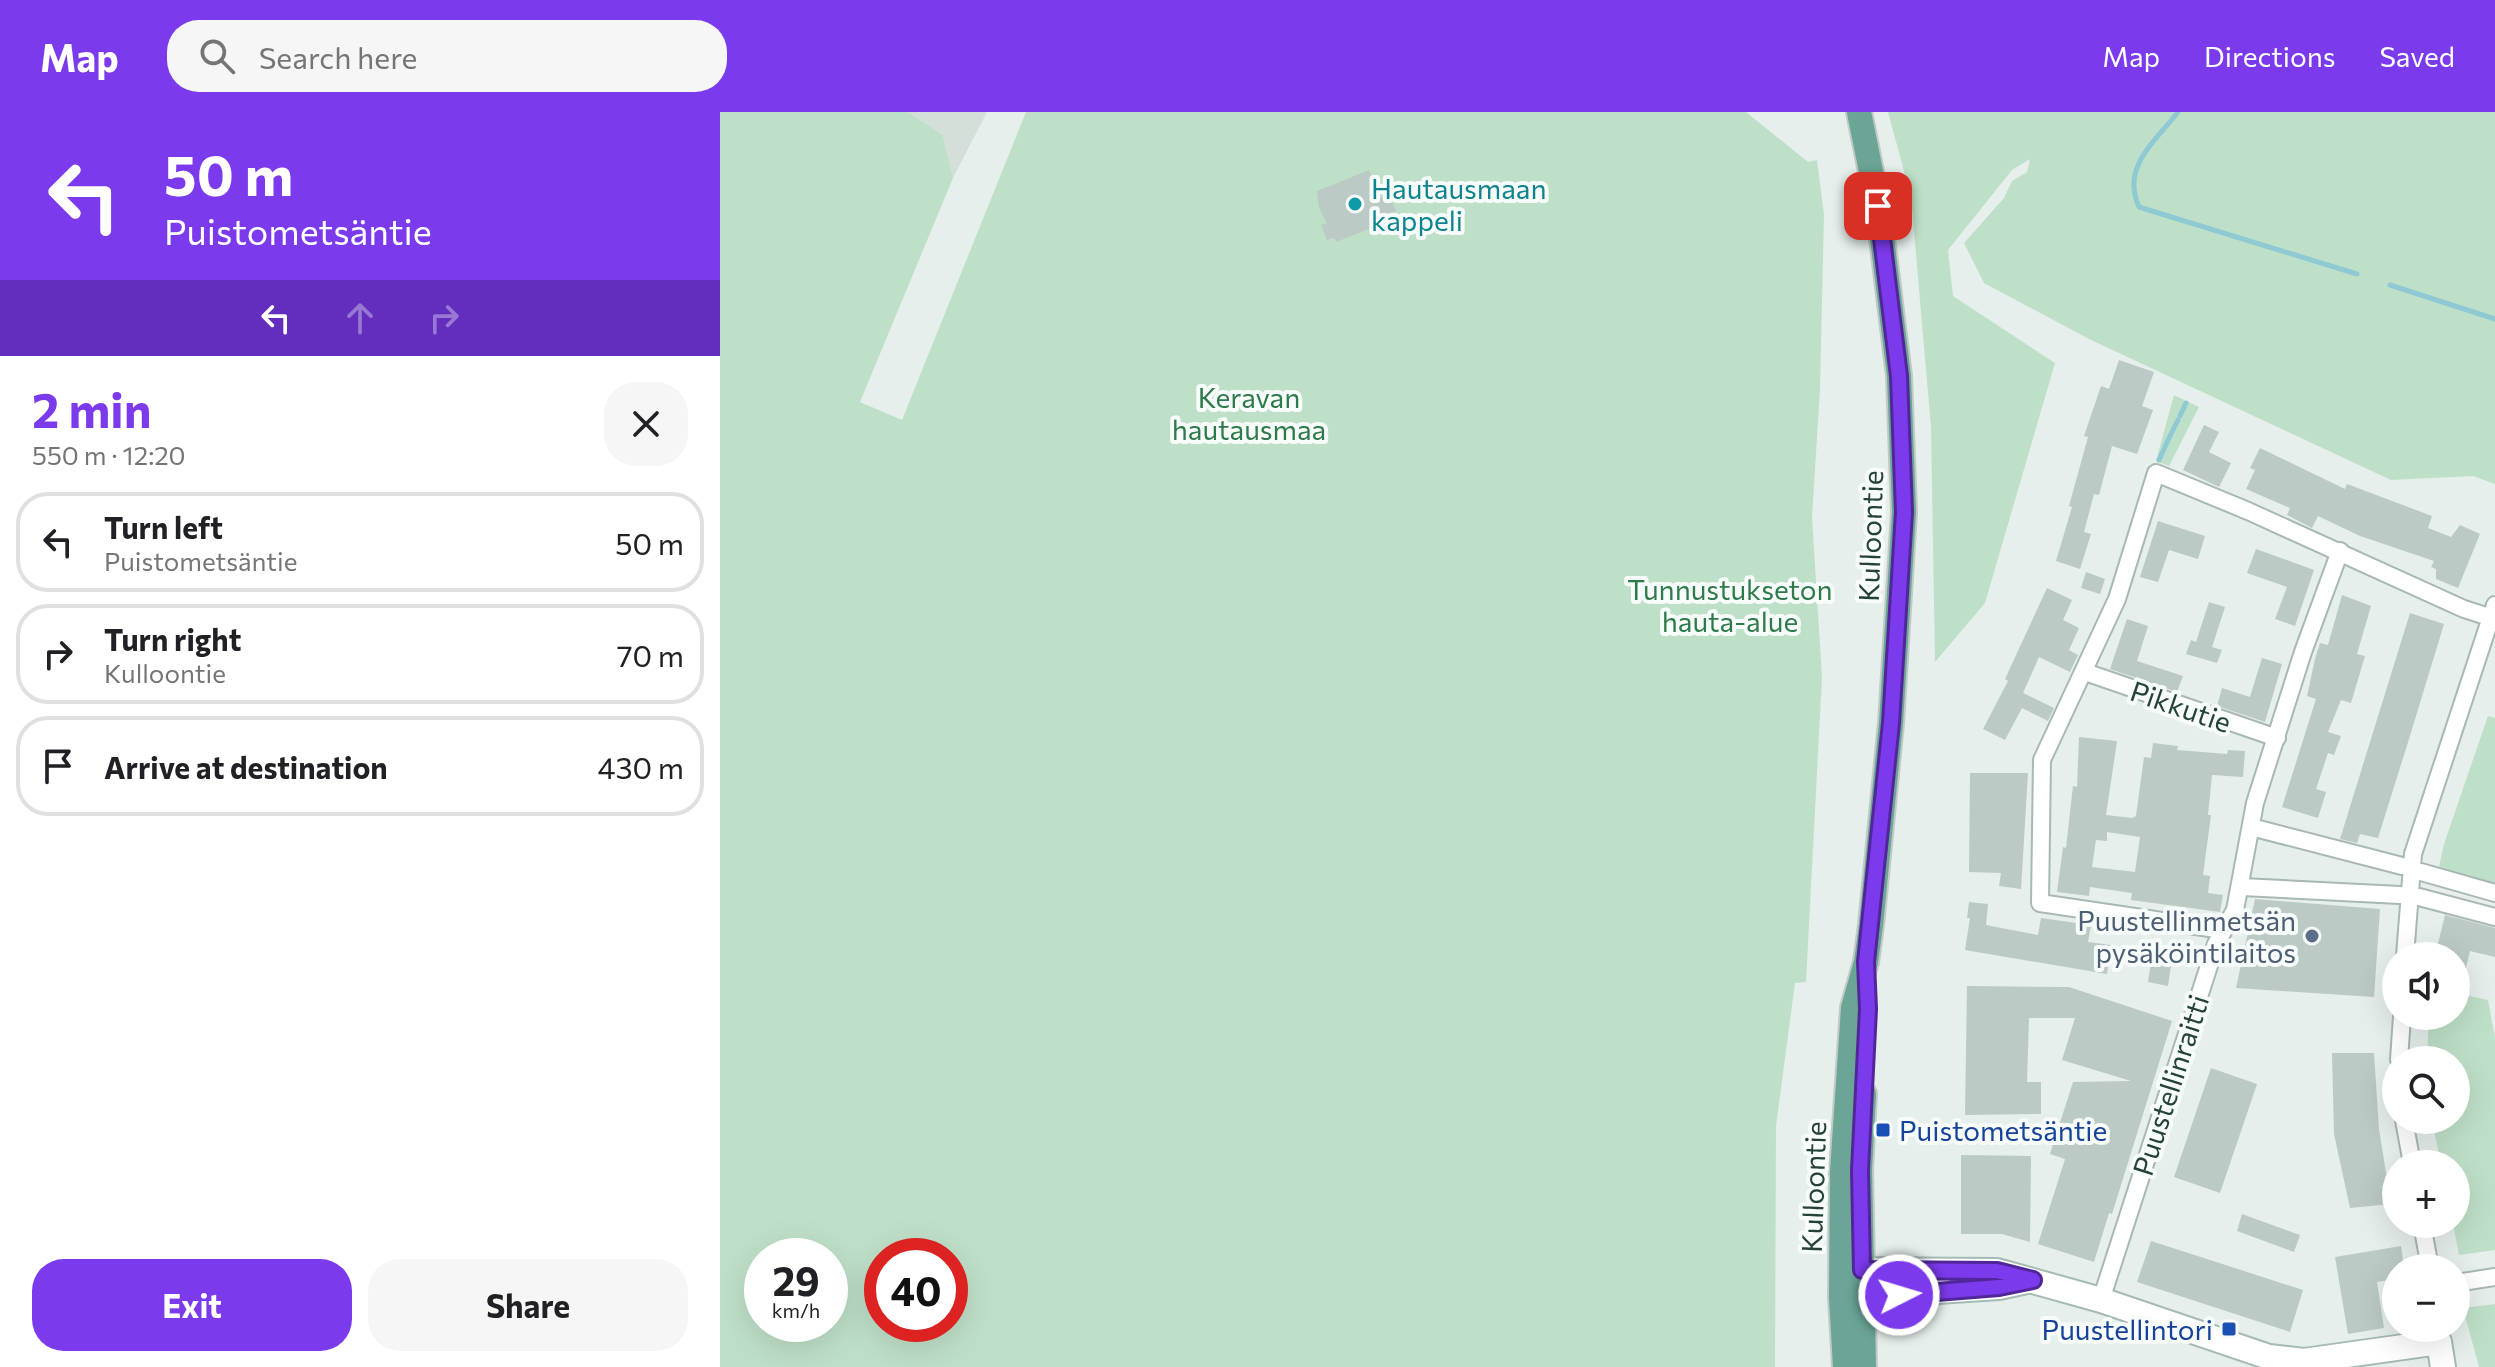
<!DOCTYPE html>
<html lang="en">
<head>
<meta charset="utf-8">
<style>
  body { margin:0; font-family:Commissioner,sans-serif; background:#f6f6f6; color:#202124; height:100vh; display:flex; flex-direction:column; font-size:30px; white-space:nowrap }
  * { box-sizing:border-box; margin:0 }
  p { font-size:26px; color:#757577 }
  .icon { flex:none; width:44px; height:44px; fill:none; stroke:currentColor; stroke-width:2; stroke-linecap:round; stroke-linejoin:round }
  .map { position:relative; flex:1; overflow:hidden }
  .drawer { display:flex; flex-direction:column; background:#fff; width:720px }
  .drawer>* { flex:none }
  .guide { background:#7c3aed; color:#fff; overflow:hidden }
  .tools { position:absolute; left:1662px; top:830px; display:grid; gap:16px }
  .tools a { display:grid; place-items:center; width:88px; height:88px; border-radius:50%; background:#fff; box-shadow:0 8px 32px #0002; font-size:40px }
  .speed { position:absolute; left:24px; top:1126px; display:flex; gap:16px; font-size:40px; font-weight:700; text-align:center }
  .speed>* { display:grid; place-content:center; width:104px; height:104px; border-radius:50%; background:#fff; box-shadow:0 8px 32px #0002; line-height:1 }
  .speed small { font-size:20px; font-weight:400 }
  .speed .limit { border:12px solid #d22; background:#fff; color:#111 }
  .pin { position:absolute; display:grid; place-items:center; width:68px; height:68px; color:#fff; margin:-34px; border-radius:16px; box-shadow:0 4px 12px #0006 }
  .me { position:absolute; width:88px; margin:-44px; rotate:85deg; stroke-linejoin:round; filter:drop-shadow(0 0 6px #0008) }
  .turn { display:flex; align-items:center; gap:28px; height:168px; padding:0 32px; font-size:36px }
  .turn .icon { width:104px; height:104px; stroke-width:2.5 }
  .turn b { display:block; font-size:56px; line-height:68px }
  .lanes { display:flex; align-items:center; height:76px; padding:0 32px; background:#0003; justify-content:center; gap:40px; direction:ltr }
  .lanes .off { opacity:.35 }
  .round { display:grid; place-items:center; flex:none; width:84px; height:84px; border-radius:32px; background:#f6f6f6 }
  .summary { display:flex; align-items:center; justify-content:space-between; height:136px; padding:0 32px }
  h1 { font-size:48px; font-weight:700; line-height:60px; color:#7c3aed }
  .cta { display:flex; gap:16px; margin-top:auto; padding:16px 32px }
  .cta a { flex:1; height:92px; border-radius:32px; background:#7c3aed; color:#fff; font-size:32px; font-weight:700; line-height:92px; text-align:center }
  .cta a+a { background:#f6f6f6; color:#202124 }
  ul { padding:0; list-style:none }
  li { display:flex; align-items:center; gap:24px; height:100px; margin:0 16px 12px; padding:0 16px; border:4px solid #e0e0e0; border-radius:32px }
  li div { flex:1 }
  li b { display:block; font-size:30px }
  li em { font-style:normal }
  header { display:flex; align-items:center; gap:48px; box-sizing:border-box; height:112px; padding:0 40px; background:#7c3aed; color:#fff }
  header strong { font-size:38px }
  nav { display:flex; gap:44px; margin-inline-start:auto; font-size:28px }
  .search { width:560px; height:72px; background:#f6f6f6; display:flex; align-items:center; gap:20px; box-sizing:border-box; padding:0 28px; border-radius:32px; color:#757577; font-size:30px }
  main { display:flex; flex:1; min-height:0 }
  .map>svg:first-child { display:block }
  .built { fill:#d4dfda }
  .green { fill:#bfe0c8; fill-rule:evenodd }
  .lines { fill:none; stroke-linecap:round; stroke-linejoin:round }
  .stream { stroke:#8ec9d4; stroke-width:5 }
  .building { fill:#bbcac4; fill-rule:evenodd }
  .street-casing { stroke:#a8b8b2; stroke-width:20 }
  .secondary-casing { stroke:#a4bbb3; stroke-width:28 }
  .primary-casing { stroke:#c2cac8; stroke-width:28 }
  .street { stroke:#fff; stroke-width:16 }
  .secondary { stroke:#fff; stroke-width:24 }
  .primary { stroke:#6aa596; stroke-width:24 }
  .route-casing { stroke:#51269a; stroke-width:20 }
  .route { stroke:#7c3aed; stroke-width:14 }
  .culture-dot { fill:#0f9aa8; stroke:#f7fbf9; stroke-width:3 }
  .service-dot { fill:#5c6f8a; stroke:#f7fbf9; stroke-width:3 }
  .transit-dot { fill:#1a4fb4; stroke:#f7fbf9; stroke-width:3 }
  .labels { text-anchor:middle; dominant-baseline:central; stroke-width:8; stroke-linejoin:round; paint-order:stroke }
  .culture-label { font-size:28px; fill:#0d838f; stroke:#f7fbf9; text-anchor:start }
  .park-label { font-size:28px; fill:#2d7a4b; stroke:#f7fbf9 }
  .street-label { font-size:28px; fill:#24423a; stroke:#f7fbf9 }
  .service-label { font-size:28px; fill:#4e5e75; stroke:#f7fbf9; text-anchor:end }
  .transit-label { font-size:28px; fill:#164399; stroke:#f7fbf9; text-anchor:start }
</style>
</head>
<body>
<header>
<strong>Map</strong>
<div class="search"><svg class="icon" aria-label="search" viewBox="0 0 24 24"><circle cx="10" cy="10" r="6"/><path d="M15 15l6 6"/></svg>Search here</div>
<nav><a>Map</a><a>Directions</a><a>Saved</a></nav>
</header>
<main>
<section class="drawer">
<div class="guide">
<div class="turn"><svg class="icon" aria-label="left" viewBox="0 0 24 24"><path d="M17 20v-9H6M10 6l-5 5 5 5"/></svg><div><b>50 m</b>Puistometsäntie</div></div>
<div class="lanes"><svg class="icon" aria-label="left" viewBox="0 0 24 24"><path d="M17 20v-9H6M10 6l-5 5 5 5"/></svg><svg class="icon off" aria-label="ahead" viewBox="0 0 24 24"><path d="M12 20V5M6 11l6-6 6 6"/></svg><svg class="icon off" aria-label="right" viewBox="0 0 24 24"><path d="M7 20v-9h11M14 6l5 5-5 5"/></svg></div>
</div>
<div class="summary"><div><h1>2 min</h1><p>550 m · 12:20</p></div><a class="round"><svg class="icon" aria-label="close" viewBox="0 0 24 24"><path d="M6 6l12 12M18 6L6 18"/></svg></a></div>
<ul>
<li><svg class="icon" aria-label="left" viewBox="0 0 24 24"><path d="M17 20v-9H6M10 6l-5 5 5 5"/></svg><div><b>Turn left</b><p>Puistometsäntie</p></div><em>50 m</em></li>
<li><svg class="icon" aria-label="right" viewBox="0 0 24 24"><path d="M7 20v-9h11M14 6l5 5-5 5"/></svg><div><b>Turn right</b><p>Kulloontie</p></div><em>70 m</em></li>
<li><svg class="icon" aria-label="arrive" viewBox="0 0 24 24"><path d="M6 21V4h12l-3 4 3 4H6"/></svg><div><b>Arrive at destination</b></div><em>430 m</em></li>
</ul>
<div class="cta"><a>Exit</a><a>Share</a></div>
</section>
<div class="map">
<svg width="1775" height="1255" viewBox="0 0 1775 1255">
  <rect width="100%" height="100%" fill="#e6efeb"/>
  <polygon class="built" points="188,0 267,0 233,66 223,23"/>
  <g class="green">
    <path d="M 0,0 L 188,0 L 223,23 L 233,66 L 140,290 L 182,308 L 306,0 L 1026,0 L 1088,50 L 1097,48 L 1104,103 L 1100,277 L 1092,406 L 1102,565 L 1086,870 L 1075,871 L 1056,1014 L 1055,1255 L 0,1255 ZM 42,1144 L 110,1144 L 110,1212 L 42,1212 ZM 162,1144 L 230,1144 L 230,1212 L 162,1212 Z"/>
    <polygon points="1168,0 1775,0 1775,372 1753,364 1671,368 1369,227 1264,171 1244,131 1284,86 1292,69 1307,60 1310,47 1292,58 1228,138 1233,184 1335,251 1265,491 1215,550 1211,315 1191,85"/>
    <polygon points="1454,283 1479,295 1449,354 1436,349"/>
    <polygon points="1768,604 1775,606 1775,771 1719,755 1724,732"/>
    <polygon points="1736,881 1768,888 1775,926 1775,1138 1739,1143 1733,1112 1736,1112 1736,1052 1721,1052 1712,1008 1736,1008 1736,948 1707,948 1709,904 1736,904"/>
    <polygon points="1775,1192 1775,1255 1759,1255 1743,1196"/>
  </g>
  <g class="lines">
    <g class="stream">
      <path d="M 1458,0 C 1434,31 1401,55 1419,95 L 1637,162"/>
      <polyline points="1670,173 1775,207"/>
      <polyline points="1460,304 1466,291"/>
      <polyline points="1450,324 1458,308"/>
      <polyline points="1439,348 1449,326"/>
    </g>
  </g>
  <g class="building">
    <polygon points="649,58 661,86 669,83 676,99 667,102 671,112 657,114 616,130 614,126 607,128 601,113 607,111 599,96 597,79"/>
    <polygon points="1399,248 1434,260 1422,294 1433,298 1417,342 1392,334 1379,383 1374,382 1364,420 1371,422 1360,457 1336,449 1352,395 1349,394 1368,325 1364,324 1381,274 1389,277"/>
    <polygon points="1484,313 1499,320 1489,340 1511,351 1499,375 1463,358"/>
    <polygon points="1540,336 1625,377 1627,372 1712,404 1708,416 1731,425 1740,413 1760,422 1738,476 1716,467 1716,457 1711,455 1714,449 1640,424 1598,404 1592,416 1567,403 1570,396 1526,377 1535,358 1530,356"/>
    <polygon points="1438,409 1485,424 1478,447 1449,438 1438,470 1420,465"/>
    <polygon points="1536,437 1594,458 1575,514 1555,507 1567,475 1527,461"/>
    <polygon points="1366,460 1385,467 1380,482 1361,476"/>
    <polygon points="1327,476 1352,488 1343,508 1359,516 1349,538 1358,543 1350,560 1319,545 1303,581 1334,596 1328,609 1302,596 1285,628 1263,617 1288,569 1285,567"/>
    <polygon points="1622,483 1651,494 1637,542 1645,544 1631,591 1621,588 1608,620 1621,624 1614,643 1608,641 1596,677 1606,680 1598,706 1562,695 1596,587 1587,584 1595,547 1600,531 1608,533"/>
    <polygon points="1489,490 1505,495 1492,535 1502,538 1497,551 1466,542 1471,528 1476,530"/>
    <polygon points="1690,501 1724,512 1689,627 1658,726 1640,722 1637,731 1620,727"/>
    <polygon points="1407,507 1428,514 1417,549 1463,564 1457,580 1390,557"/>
    <polygon points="1542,546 1562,552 1545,610 1497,594 1502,576 1530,585"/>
    <path d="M 1359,625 L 1397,629 L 1386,703 L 1412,706 L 1416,704 L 1424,645 L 1431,646 L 1433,631 L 1458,634 L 1457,638 L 1507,642 L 1508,638 L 1525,639 L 1523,665 L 1492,663 L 1488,703 L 1491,703 L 1483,763 L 1490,764 L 1488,781 L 1503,783 L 1500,800 L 1411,788 L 1412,781 L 1370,775 L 1369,784 L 1337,780 L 1343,735 L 1346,736 L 1353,674 L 1357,675 ZM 1387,720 L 1420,725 L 1415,760 L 1372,755 L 1376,728 L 1387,729 Z"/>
    <polygon points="1250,661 1308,661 1301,777 1279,774 1281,761 1249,760"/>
    <polygon points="1535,787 1660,797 1654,885 1516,876"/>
    <polygon points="1249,790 1268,792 1266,813 1318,823 1321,806 1371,813 1368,830 1391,833 1387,862 1245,838 1250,806 1247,806"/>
    <polygon points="1725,803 1775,816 1775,845 1750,839 1741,877 1736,876 1736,844 1715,844"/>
    <polygon points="1432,843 1452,847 1448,874 1428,870"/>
    <polygon points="1247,874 1349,875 1452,909 1392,1102 1389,1101 1374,1150 1318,1132 1345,1047 1330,1042 1353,970 1411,969 1342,948 1355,906 1309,906 1307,970 1321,970 1321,1002 1245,1003"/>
    <polygon points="1612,941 1654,941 1659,1017 1671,1092 1630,1096 1614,1022"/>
    <polygon points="1491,956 1537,972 1500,1081 1454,1065"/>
    <polygon points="1241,1043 1311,1044 1310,1130 1282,1122 1241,1122"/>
    <polygon points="1522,1102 1580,1123 1574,1140 1517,1119"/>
    <polygon points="1431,1129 1583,1178 1570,1220 1417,1170"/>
    <polygon points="1681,1134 1684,1156 1676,1156 1676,1167 1657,1170 1664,1216 1628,1222 1615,1145"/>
  </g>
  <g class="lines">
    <defs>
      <g id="street">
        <polyline points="1365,560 1557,626"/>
        <polyline points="1531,715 1682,754"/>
        <polyline points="1701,760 1775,781"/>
        <polyline points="1522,775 1680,783"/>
        <polyline points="1699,785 1775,805"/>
        <polyline points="1503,818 1320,791 1322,648 1397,487 1436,361 1528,399 1744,497 1775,507"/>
        <polyline points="1685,844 1693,742 1775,493"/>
        <polyline points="1679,948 1682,904"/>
        <polyline points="1684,1008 1692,1052"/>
        <polyline points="1702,1112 1710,1156"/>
        <polyline points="1736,1171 1775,1165"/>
        <polyline points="1381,1188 1496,832 1515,798 1535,691 1583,540 1620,439"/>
      </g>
      <g id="secondary">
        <polyline points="1123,1158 1277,1159 1381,1188 1549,1245 1584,1249 1719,1230 1723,1255"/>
        <polyline points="1125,1185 1279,1175 1307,1169"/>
      </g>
      <g id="primary">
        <polyline points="1144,982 1140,1058 1144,1255"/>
        <polyline points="1125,1255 1121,1185 1122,1060 1133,896 1146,850 1151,813 1171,611 1184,400 1179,264 1158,94 1139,0"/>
      </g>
    </defs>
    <use href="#street" class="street-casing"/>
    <use href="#secondary" class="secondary-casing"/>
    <use href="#primary" class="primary-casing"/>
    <use href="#street" class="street"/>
    <use href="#secondary" class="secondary"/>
    <use href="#primary" class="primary"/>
  </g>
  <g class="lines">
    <defs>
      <polyline id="route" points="1158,94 1179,264 1184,400 1171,611 1146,850 1148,897 1140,1058 1142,1158 1277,1159 1313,1168 1279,1175 1179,1183"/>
    </defs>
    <use href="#route" class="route-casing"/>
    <use href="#route" class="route"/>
  </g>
  <circle class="culture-dot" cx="635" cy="92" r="8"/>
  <circle class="service-dot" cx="1592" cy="824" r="8"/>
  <g class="transit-dot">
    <rect x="1155" y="1010" width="16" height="16" rx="4"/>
    <rect x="1501" y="1209" width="16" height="16" rx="4"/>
  </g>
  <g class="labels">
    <g class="culture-label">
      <text x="651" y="76">Hautausmaan<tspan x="651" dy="32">kappeli</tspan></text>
    </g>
    <g class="park-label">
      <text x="529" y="285">Keravan<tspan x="529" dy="32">hautausmaa</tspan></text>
      <text x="1010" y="477">Tunnustukseton<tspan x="1010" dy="32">hauta-alue</tspan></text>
    </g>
    <g class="street-label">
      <text transform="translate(1150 424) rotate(-88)">Kulloontie</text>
      <text transform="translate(1461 594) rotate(19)">Pikkutie</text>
      <text transform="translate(1450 973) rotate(-72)">Puustellinraitti</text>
      <text transform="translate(1093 1075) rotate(-88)">Kulloontie</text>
    </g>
    <g class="service-label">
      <text x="1576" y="808">Puustellinmetsän<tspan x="1576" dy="32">pysäköintilaitos</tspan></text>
    </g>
    <g class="transit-label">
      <text x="1179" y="1018">Puistometsäntie</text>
      <text x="1493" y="1217" text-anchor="end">Puustellintori</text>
    </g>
  </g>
</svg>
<div class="tools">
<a><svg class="icon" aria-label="sound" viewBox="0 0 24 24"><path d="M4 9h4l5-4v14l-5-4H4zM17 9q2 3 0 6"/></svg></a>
<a><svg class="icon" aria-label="search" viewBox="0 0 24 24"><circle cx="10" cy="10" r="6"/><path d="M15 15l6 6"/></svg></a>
<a>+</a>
<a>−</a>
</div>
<div class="speed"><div>29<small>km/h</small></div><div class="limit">40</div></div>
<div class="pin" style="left:1158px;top:94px;background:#d93025"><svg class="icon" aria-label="arrive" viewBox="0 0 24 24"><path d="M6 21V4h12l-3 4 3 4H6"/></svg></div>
<svg class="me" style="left:1179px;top:1183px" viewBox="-20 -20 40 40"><circle r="17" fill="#7c3aed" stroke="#fff" stroke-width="3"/><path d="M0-11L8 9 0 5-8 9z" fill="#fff"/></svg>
</div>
</main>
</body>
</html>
